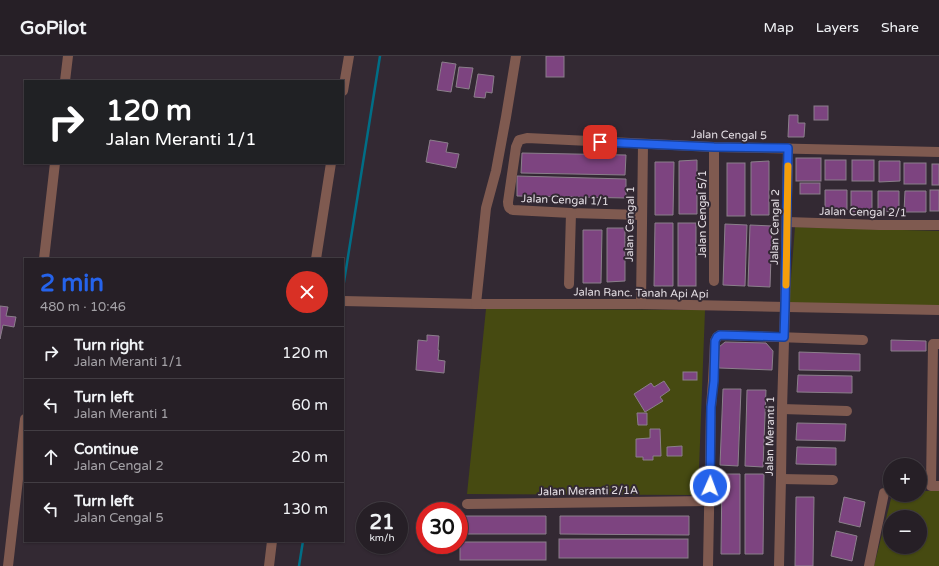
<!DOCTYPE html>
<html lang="en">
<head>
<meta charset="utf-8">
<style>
  body { margin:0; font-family:"Varela Round",sans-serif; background:#2e272e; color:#f1f3f6; height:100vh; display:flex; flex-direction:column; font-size:15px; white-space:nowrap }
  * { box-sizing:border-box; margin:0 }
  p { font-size:13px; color:#a4a2a7 }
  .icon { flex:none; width:22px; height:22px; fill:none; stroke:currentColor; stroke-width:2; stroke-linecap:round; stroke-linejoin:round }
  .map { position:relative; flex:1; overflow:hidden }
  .details { position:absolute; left:24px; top:202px; width:320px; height:284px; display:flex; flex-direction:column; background:#261f26; border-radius:0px; box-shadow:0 1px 3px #0004,0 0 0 1px #423d43 }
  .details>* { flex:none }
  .banner { position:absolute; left:24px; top:24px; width:320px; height:84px; border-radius:0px; box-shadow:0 1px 3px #0004,0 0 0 1px #423d43; background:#202124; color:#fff; overflow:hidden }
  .tools { position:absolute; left:883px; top:402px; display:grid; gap:8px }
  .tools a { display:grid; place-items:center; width:44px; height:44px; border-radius:50%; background:#261f26; box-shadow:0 1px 3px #0004,0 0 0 1px #423d43; font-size:20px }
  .speed { position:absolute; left:356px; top:446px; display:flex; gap:8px; font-size:20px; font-weight:700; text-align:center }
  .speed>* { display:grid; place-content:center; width:52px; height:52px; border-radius:50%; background:#261f26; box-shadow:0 1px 3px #0004,0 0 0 1px #423d43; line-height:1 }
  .speed small { font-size:10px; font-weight:400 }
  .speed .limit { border:6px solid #d22; background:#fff; color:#111 }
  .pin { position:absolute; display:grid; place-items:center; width:34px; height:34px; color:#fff; margin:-17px; border-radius:8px; box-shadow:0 2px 6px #0006 }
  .me { position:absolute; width:44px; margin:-22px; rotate:2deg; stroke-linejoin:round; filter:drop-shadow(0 0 3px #0008) }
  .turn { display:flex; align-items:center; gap:14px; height:84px; padding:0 16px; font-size:18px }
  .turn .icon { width:52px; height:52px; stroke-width:2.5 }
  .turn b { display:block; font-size:28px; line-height:34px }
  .round { display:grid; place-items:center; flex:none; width:42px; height:42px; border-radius:21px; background:#2e272e }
  .summary { display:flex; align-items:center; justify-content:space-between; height:68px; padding:0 16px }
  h1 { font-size:24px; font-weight:800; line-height:30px; color:#2563eb }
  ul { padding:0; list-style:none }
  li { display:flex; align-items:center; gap:12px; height:52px; padding:0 16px; border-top:1px solid #423d43 }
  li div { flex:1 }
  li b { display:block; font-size:15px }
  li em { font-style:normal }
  header { display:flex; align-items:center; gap:24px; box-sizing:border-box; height:56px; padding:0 20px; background:#261f26; border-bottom:1px solid #423d43 }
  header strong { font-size:19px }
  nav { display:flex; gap:22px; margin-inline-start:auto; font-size:14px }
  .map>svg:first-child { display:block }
  .green { fill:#464a11; fill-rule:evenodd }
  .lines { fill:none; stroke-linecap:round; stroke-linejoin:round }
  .stream { stroke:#006e86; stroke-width:2.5 }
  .building { fill:#7d4480; stroke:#8b7f8b }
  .street { stroke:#7f5a50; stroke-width:10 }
  .route-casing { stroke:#184099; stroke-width:10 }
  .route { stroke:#2563eb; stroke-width:7 }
  .slow { stroke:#f59e0b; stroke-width:7 }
  .labels { text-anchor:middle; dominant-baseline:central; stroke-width:4; stroke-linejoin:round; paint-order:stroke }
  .street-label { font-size:11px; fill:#e3dde3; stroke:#332933 }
</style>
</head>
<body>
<header>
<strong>GoPilot</strong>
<nav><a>Map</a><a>Layers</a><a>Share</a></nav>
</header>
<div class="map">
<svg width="939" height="510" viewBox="0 0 939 510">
  <rect width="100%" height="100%" fill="#332933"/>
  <g class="green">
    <polygon points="795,171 939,175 939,251 789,248"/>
    <polygon points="486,253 705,254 698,439 467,438"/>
    <path d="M 920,435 L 939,435 L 939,510 L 874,510 L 892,439 L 920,439 ZM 890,461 L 920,461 L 920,491 L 890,491 Z"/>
  </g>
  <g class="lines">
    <g class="stream">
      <polyline points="343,232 380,0"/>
      <polyline points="299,510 303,485"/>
    </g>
  </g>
  <g class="building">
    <rect x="546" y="0" width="18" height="21"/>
    <polygon points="442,6 456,8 451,36 437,34"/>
    <polygon points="459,11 473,12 469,33 456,31"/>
    <polygon points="478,18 494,20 492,37 486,36 485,42 474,41"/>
    <rect x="814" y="50" width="14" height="14"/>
    <polygon points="789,59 798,59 798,67 805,67 804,81 788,81"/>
    <polygon points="430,84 448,87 446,96 459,98 456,112 426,106"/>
    <polygon points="522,97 626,99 625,119 521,117"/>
    <rect x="796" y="102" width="25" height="23"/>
    <polygon points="697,104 697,158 679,158 679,105"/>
    <rect x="825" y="104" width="21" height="20"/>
    <rect x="852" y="104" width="22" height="21"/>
    <polygon points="769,105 769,159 751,159 751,106"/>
    <polygon points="879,105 900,105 900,125 879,126"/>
    <polygon points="655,106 674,106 673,159 655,159"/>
    <rect x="727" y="107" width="18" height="53"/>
    <rect x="904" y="107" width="22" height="21"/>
    <rect x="932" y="108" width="7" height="21"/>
    <polygon points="517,120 626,123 626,142 517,140"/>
    <rect x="800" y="127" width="20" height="11"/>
    <polygon points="825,134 847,134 847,154 825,155"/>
    <rect x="930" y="134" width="9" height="21"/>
    <rect x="851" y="135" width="21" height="21"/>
    <polygon points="878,135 899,135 899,155 878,156"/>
    <polygon points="905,135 926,135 926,156 904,156"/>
    <polygon points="655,167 673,167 673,230 654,230"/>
    <rect x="678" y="167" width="18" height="63"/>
    <polygon points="725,168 747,169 745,230 723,229"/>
    <polygon points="750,169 772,170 770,231 748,230"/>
    <polygon points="607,172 625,172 625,225 607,226"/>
    <polygon points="583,174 602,174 601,227 583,227"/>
    <polygon points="0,250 8,251 6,260 16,261 14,271 3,269 0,283"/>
    <polygon points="427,279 439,280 438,294 439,294 438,304 445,305 444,317 416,314 418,284 427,285"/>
    <polygon points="891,284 926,285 926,295 891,295"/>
    <polygon points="725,286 766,287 773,295 772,314 719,312 719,291"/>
    <polygon points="799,296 860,298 860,315 799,314"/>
    <rect x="683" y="316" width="14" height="8"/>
    <polygon points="798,319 852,320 852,337 797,336"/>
    <polygon points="664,325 670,334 660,341 663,345 645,356 634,338 651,327 654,331"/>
    <polygon points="723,333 741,333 738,410 720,409"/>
    <polygon points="747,334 766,334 763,411 745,410"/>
    <polygon points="637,357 647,357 647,369 638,369"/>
    <polygon points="797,367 846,368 845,385 796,384"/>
    <polygon points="650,373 660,373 661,400 653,400 653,404 643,404 643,401 636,401 636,383 650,382"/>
    <polygon points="682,390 682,400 667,400 667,391"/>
    <polygon points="797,391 836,392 836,409 796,408"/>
    <polygon points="722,418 740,418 740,498 721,498"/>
    <polygon points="745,418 764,418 763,498 745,498"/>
    <polygon points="796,441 814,441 813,510 795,510"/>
    <polygon points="844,441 865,446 860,471 839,466"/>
    <polygon points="461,460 546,460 546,478 460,478"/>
    <polygon points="560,460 689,460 689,479 560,478"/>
    <polygon points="836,475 857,480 852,505 831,500"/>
    <rect x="559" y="483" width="129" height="19"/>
    <rect x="460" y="486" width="86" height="18"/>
  </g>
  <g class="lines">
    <g class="street">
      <polyline points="65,25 68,0"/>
      <polyline points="343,35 349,0"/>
      <path d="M 642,159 L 571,157 L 513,154 C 509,153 508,151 508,146 L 516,91 L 519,84 L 527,82 L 714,91 L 939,96"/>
      <polyline points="787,166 879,169 939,169"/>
      <polyline points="44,203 55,107"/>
      <polyline points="316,203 331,107"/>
      <polyline points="714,225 714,91"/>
      <polyline points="569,228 571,157"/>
      <polyline points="343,245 476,248 641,248 939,254"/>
      <polyline points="476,248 486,152 496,115 506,61 516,0"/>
      <polyline points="641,248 643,88"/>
      <polyline points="939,288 933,288 931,430 939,430"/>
      <polyline points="782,353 847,355"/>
      <polyline points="781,423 833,424"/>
      <polyline points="467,448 709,445"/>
      <polyline points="8,510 25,363"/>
      <polyline points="269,510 272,485"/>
      <polyline points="708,510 711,351 713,325 715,285 717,281 720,279 863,284"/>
      <polyline points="779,510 781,423 782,353 785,251 788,92"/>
      <polyline points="869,510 884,437"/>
    </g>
  </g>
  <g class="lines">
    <defs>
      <polyline id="route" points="600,86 714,91 788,92 785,251 784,281 720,279 717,281 715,285 714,325 711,351 710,430"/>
    </defs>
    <use href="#route" class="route-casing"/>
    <use href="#route" class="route"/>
    <polyline class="slow" points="786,229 788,110"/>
  </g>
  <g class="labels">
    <g class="street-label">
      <text transform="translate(729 79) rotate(1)">Jalan Cengal 5</text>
      <text transform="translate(565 144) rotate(2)">Jalan Cengal 1/1</text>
      <text transform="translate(863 156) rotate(1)">Jalan Cengal 2/1</text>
      <text transform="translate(702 158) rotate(-90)">Jalan Cengal 5/1</text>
      <text transform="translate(630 168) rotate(-89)">Jalan Cengal 1</text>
      <text transform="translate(775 171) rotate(-89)">Jalan Cengal 2</text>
      <text transform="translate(641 237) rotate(1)">Jalan Ranc. Tanah Api Api</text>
      <text transform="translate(770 380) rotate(-89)">Jalan Meranti 1</text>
      <text transform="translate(588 435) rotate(-1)">Jalan Meranti 2/1A</text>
    </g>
  </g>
</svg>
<div class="tools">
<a>+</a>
<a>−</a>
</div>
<div class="speed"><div>21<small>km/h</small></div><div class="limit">30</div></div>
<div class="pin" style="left:600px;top:86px;background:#d93025"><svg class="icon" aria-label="arrive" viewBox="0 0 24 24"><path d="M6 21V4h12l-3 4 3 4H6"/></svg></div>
<svg class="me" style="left:710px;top:430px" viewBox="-20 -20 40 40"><circle r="17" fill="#2563eb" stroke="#fff" stroke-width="3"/><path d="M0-11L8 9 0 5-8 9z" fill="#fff"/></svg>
<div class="banner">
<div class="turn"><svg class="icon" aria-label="right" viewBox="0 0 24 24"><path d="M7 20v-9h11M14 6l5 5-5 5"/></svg><div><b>120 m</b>Jalan Meranti 1/1</div></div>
</div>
<section class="details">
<div class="summary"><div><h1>2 min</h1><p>480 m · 10:46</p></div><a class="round" style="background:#d93025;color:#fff"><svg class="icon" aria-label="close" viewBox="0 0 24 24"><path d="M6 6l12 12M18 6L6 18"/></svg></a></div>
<ul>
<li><svg class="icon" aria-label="right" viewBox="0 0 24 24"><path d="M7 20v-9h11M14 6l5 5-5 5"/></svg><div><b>Turn right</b><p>Jalan Meranti 1/1</p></div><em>120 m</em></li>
<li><svg class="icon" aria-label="left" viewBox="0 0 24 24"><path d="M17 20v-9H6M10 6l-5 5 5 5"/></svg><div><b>Turn left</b><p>Jalan Meranti 1</p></div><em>60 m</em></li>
<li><svg class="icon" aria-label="ahead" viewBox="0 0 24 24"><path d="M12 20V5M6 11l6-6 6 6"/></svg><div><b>Continue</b><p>Jalan Cengal 2</p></div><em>20 m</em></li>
<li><svg class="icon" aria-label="left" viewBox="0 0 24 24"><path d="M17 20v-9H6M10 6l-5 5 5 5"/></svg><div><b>Turn left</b><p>Jalan Cengal 5</p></div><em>130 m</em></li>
</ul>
</section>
</div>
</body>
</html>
